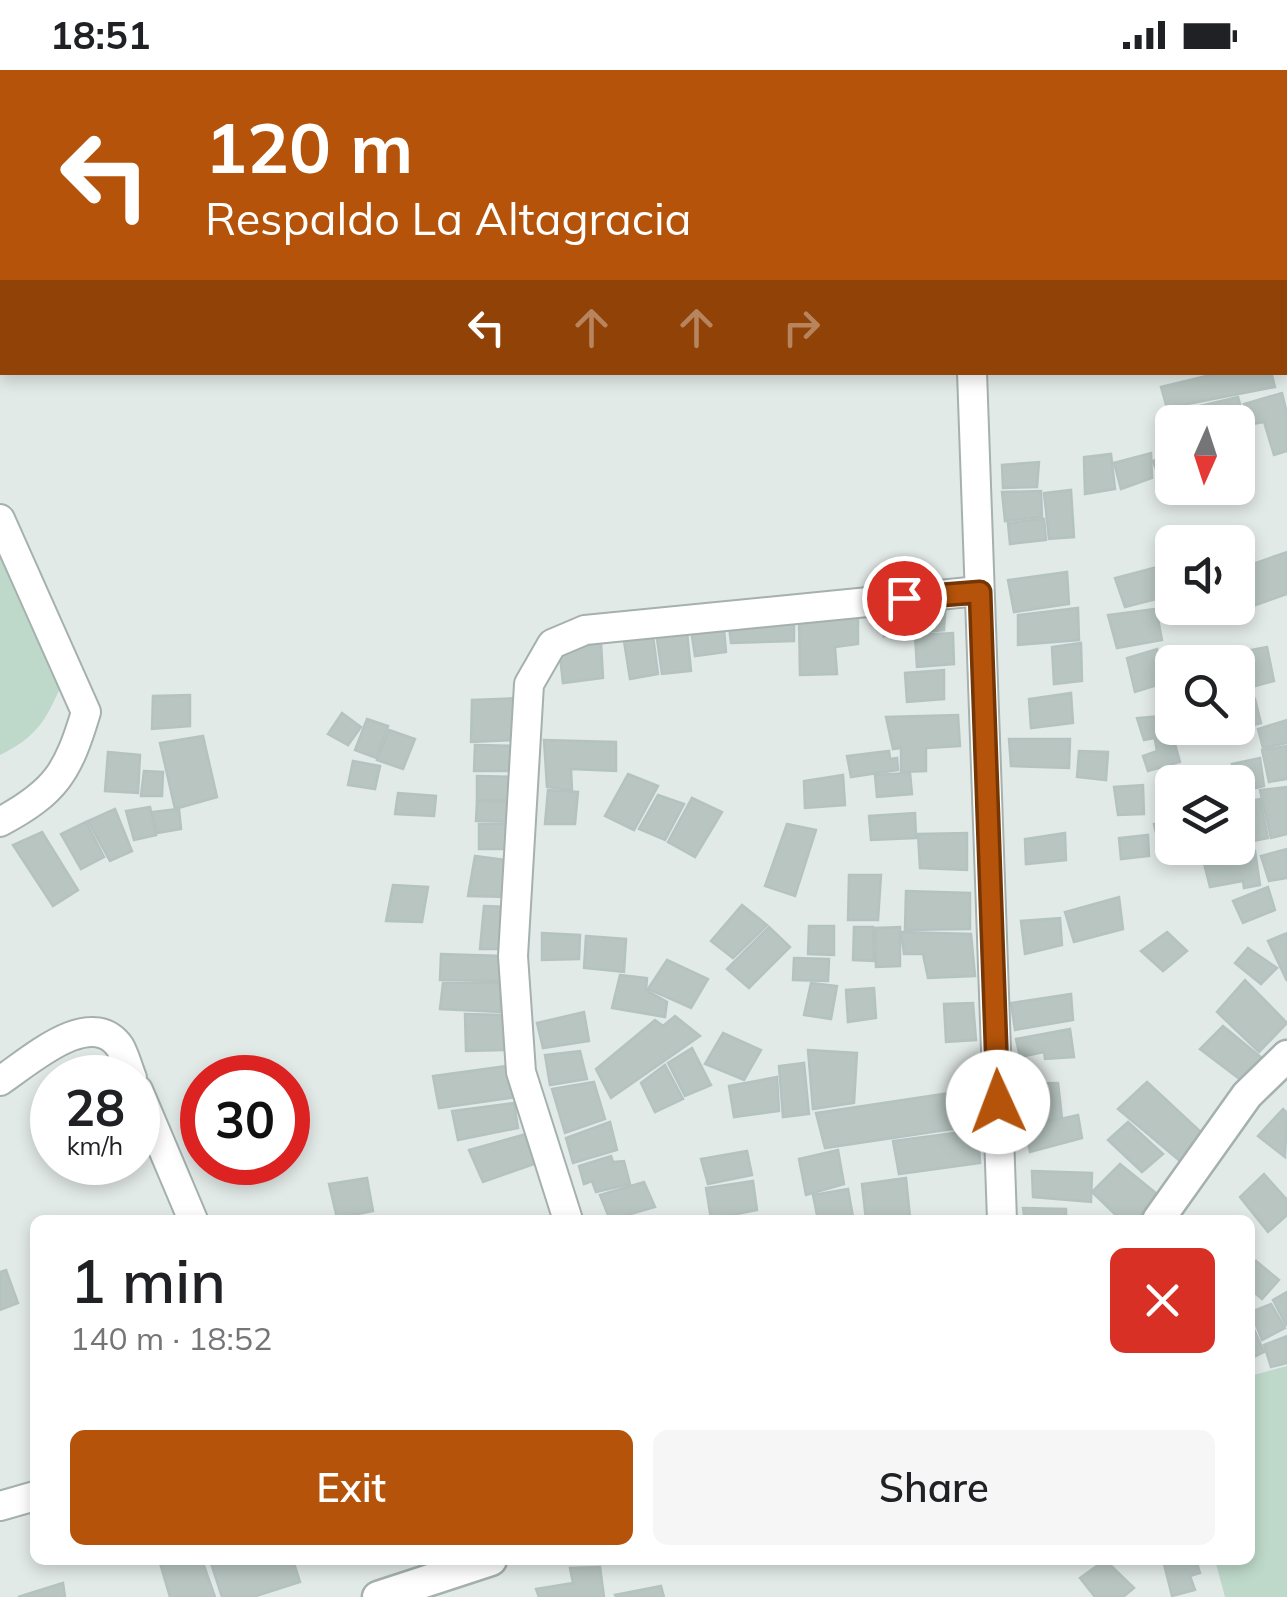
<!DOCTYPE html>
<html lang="en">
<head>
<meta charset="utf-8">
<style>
  body { margin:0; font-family:Mulish,sans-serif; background:#f6f6f6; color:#202124; height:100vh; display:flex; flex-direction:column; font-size:38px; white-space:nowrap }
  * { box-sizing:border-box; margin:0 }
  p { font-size:32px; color:#757577 }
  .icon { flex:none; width:55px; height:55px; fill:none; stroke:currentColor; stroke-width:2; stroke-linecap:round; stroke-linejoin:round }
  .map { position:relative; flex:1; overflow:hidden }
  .panel { position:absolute; left:30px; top:1145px; width:1225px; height:350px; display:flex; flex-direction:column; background:#fff; border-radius:15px; box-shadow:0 5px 15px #0003 }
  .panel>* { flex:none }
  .banner { position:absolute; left:0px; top:0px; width:1288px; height:305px; box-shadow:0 5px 15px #0003; background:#b45309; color:#fff; overflow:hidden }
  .needle { width:65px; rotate:183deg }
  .tools { position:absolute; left:1155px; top:335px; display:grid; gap:20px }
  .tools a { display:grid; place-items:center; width:100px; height:100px; border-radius:15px; background:#fff; box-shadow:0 5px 15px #0003; font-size:50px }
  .speed { position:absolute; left:30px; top:985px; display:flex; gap:20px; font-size:50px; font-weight:700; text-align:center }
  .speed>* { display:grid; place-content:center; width:130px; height:130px; border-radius:50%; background:#fff; box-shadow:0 5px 15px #0003; line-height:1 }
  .speed small { font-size:25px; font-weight:400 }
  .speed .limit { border:15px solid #d22; background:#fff; color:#111 }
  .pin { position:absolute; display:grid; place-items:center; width:85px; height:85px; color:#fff; margin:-42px; border:5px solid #fff; border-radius:50%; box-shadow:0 2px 10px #0007 }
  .me { position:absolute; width:110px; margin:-55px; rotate:358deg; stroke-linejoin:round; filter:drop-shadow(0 0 8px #0008) }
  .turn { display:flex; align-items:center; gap:35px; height:210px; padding:0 40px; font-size:45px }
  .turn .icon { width:130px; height:130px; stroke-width:2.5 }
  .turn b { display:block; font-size:70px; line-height:85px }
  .lanes { display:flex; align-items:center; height:95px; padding:0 40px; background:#0003; justify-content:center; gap:50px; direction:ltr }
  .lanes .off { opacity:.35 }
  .round { display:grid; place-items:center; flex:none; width:105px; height:105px; border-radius:15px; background:#f6f6f6 }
  .overview { display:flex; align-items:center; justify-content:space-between; height:170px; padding:0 40px }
  h1 { font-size:60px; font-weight:600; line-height:75px }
  .action { display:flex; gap:20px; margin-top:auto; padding:20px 40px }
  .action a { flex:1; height:115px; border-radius:15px; background:#b45309; color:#fff; font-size:40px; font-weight:600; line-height:115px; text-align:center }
  .action a+a { background:#f6f6f6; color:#202124 }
  .status { display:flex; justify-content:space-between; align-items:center; height:70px; padding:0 50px; background:#fff; direction:ltr }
  .status svg { height:28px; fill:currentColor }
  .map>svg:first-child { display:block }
  .green { fill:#bed9ca }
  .building { fill:#b8c5c1; stroke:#b5c3c0; stroke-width:2.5 }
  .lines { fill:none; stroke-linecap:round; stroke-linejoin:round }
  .minor-casing { stroke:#a5b1af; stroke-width:32 }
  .tertiary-casing { stroke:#a5b1af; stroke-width:35 }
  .minor { stroke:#fff; stroke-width:28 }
  .tertiary { stroke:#fff; stroke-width:30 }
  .route-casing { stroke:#753606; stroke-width:25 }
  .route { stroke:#b45309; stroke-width:18 }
</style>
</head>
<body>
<div class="status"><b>18:51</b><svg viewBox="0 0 49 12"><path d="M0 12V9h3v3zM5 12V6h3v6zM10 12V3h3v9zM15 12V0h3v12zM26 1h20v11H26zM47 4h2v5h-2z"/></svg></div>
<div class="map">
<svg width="1287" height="1527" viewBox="0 0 1287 1527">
  <rect width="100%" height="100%" fill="#e2eae8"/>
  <g class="green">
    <path d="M 0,482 L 61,616 C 45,652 36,667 0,685 Z"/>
    <polygon points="1287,1296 1287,1527 1225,1527 1215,1490 1250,1490 1250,1306"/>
  </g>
  <g class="building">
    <polygon points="1223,302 1271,302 1275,317 1167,338 1161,317"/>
    <polygon points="1282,323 1287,344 1287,381 1274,385 1264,352 1252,354 1244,334"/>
    <polygon points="1238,327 1244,349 1200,352 1196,337"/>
    <polygon points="1248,363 1253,393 1238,397 1238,365"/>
    <polygon points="1151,383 1152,408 1121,419 1114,393"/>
    <polygon points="1111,384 1115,419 1085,424 1084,387"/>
    <polygon points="1172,384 1172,408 1161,412 1153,391"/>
    <polygon points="1039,392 1037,417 1003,418 1002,395"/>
    <polygon points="1071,420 1074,467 1049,469 1044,423"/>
    <polygon points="1041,421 1042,447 1005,451 1002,422"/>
    <polygon points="1044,449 1046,470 1010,474 1008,453"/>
    <polygon points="1287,482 1287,524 1247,538 1238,499"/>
    <polygon points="1172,493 1172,525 1125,537 1115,508"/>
    <polygon points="1067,502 1069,534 1014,542 1008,510"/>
    <polygon points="946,530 944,560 884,566 883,535"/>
    <polygon points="1078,538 1079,570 1018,575 1018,545"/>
    <polygon points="1156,539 1162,570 1117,578 1108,545"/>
    <polygon points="794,542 794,571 731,573 728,548"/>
    <polygon points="858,542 858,574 835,577 837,604 800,605 799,549"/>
    <polygon points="723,548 726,582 695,586 690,553"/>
    <polygon points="686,552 691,601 662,604 655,555"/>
    <polygon points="953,563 954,594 917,597 915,565"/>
    <polygon points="653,566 658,604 630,609 624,571"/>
    <polygon points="601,572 603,608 563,613 559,577"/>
    <polygon points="1081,573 1082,611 1054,614 1052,577"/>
    <polygon points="1267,577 1274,611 1248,618 1241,582"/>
    <polygon points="1157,579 1164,613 1135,622 1127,588"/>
    <polygon points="1200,580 1204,592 1172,592 1172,596 1170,588"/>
    <polygon points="944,600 944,629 907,632 905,603"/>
    <polygon points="1071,623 1073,653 1031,658 1029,629"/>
    <polygon points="190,625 190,656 152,659 153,626"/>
    <polygon points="519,628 517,670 471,672 472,630"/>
    <polygon points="1255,629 1261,653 1220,664 1219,658 1238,658 1238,634"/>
    <polygon points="342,643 361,657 348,675 328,664"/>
    <polygon points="958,645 960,676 926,678 926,701 901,702 901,678 893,679 886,647"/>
    <polygon points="1172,645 1172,658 1177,658 1178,663 1144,670 1137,648"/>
    <polygon points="367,649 388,656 376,688 355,680"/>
    <polygon points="1287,650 1287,673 1263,678 1258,659"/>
    <polygon points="389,660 415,669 403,699 377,690"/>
    <polygon points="203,666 217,727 175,739 160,673"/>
    <polygon points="1173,667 1180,692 1148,701 1143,686 1157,681 1155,670"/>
    <polygon points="1009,669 1070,669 1069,698 1011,696"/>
    <polygon points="544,670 616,672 616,701 571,699 572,720 547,717"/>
    <polygon points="475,675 516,676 517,701 474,701"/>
    <polygon points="1287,676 1287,709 1269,712 1262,680"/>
    <polygon points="889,681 890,689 897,688 898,700 851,707 847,686"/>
    <polygon points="1079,681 1108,682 1106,710 1077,707"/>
    <polygon points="108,682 140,685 138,723 105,721"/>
    <polygon points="1260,688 1264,716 1238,722 1232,694"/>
    <polygon points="353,691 380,696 375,719 348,715"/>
    <polygon points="144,701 163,702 162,726 141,726"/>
    <polygon points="1231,701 1232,712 1197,712 1196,708"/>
    <polygon points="910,703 912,724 877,727 875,705"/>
    <polygon points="628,704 658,716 634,760 605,746"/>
    <polygon points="843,705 845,735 805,738 804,711"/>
    <polygon points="477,706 517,707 516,730 477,730"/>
    <polygon points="1143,715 1144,744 1118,745 1114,717"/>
    <polygon points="1287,717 1287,764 1271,768 1260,720"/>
    <polygon points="548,720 578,722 575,754 545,754"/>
    <polygon points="398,723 436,726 434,746 395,744"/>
    <polygon points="658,725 684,734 665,770 639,759"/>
    <polygon points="692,728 722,742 695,787 668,772"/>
    <polygon points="1260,729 1268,768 1238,774 1238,734"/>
    <polygon points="477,731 517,732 516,751 476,751"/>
    <polygon points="150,737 156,765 134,770 126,741"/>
    <polygon points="115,739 132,781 110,791 88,751"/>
    <polygon points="179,739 181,759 157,763 152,742"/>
    <polygon points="915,743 916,768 871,770 869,746"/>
    <polygon points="86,752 104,787 81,799 61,764"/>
    <polygon points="1172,752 1172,778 1185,778 1186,784 1162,788 1154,754"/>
    <polygon points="517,753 515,779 479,779 479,754"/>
    <polygon points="787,754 816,760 795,826 765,816"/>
    <polygon points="42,762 78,820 53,836 13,775"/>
    <polygon points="967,763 967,800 920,798 918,764"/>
    <polygon points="1065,763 1066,790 1026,794 1025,769"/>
    <polygon points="1148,765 1149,786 1121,789 1119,768"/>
    <polygon points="1287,779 1287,808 1269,811 1261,786"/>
    <polygon points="1255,781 1260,815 1244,818 1243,811 1210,817 1203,789"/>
    <polygon points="475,786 513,791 508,827 468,826"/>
    <polygon points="849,805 881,805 878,850 848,850"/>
    <polygon points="393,815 428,817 422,852 386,851"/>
    <polygon points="1268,817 1275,840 1243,853 1233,831"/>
    <polygon points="906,821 970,823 970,859 905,860"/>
    <polygon points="1119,827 1123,859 1074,872 1065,842"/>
    <polygon points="742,835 767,855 733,888 711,871"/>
    <polygon points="484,836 510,837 505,879 480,879"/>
    <polygon points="1060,848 1062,875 1025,884 1021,851"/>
    <polygon points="809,856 834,856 834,885 808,884"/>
    <polygon points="769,857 790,877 749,918 727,899"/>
    <polygon points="854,857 873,857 874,891 853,890"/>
    <polygon points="900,857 900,896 876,897 875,858"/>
    <polygon points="901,862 971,864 975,906 928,908 923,884 904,884"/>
    <polygon points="1167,862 1187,881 1163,901 1141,881"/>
    <polygon points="542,863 580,865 579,889 542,890"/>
    <polygon points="1287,863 1287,911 1268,871"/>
    <polygon points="586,866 626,869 624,902 584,898"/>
    <polygon points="1248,878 1277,898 1261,914 1235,893"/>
    <polygon points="441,884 502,886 501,911 440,910"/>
    <polygon points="794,888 829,889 828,911 793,910"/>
    <polygon points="667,890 708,909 691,938 648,919"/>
    <polygon points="620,905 647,908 646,920 667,932 665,947 612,938"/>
    <polygon points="1245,910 1287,953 1259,982 1217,942"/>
    <polygon points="443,913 501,913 500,942 440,939"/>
    <polygon points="811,913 837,916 831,949 804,945"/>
    <polygon points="874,918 876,948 848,952 846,920"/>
    <polygon points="1071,924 1073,950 1015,960 1011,933"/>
    <polygon points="973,933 976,970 946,972 944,934"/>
    <polygon points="584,942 589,971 543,978 537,953"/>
    <polygon points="465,944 503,945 504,980 466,981"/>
    <polygon points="675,946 700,966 611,1028 596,999 655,950 663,956"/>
    <polygon points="1223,956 1262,988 1241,1010 1200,979"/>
    <polygon points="1070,959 1074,987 1045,989 1044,982 1020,987 1016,969"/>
    <polygon points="723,963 761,980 744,1010 705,994"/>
    <polygon points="692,978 711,1015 685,1026 668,993"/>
    <polygon points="808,980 857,983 854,1033 813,1039"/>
    <polygon points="580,981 587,1009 550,1015 545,985"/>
    <polygon points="804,993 809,1044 783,1047 779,996"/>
    <polygon points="513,995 517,1027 439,1038 433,1006"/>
    <polygon points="665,995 683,1029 655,1042 641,1013"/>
    <polygon points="777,1007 779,1041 734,1047 729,1016"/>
    <polygon points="594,1012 605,1049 565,1063 552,1019"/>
    <polygon points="1147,1012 1203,1064 1180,1091 1118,1039"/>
    <polygon points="1058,1013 1062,1048 1024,1055 1017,1014"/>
    <polygon points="970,1020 973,1056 825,1078 816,1043"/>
    <polygon points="514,1033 518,1058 458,1070 452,1041"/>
    <polygon points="1283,1039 1287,1043 1285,1087 1258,1066"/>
    <polygon points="1078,1045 1082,1068 1030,1082 1025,1057"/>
    <polygon points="610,1052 617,1080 573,1093 566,1068"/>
    <polygon points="1128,1052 1163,1084 1142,1102 1108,1070"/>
    <polygon points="978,1060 980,1093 899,1104 893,1071"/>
    <polygon points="526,1064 537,1093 483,1112 469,1080"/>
    <polygon points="838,1080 844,1114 806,1125 799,1089"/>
    <polygon points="747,1081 752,1105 708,1114 701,1089"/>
    <polygon points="611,1086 613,1092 624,1091 630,1114 596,1122 592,1111 584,1114 579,1096"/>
    <polygon points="1120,1094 1157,1124 1136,1150 1121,1150 1092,1122"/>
    <polygon points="1032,1101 1092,1103 1091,1132 1033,1127"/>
    <polygon points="1264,1104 1287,1130 1287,1145 1268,1162 1240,1127"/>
    <polygon points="367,1108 373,1141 337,1148 329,1114"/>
    <polygon points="906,1108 910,1147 866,1150 862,1114"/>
    <polygon points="753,1111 757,1140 711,1149 706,1118"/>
    <polygon points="644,1112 655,1137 610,1150 600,1125"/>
    <polygon points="848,1119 853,1147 818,1150 813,1125"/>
    <polygon points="1023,1138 1066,1139 1066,1150 1025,1150"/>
    <polygon points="1256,1191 1279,1210 1262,1229 1250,1219 1250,1198"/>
    <polygon points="6,1200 18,1233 0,1240 0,1202"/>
    <polygon points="1287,1222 1287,1254 1286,1255 1273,1230"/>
    <polygon points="1271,1234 1285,1258 1262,1270 1251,1242"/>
    <polygon points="1252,1255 1264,1282 1250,1289 1250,1256"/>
    <polygon points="1287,1266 1287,1293 1271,1297 1264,1275"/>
    <polygon points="169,1490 202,1490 215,1527 170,1527 160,1493"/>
    <polygon points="210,1490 293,1490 300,1512 253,1527 222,1527"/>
    <polygon points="1105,1490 1134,1518 1123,1527 1095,1527 1080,1508"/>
    <polygon points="1163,1490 1196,1490 1200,1503 1190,1506 1195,1520 1172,1526"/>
    <polygon points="600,1497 604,1527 539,1527 536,1519 573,1513 570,1498"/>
    <polygon points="63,1513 65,1527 18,1527"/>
    <polygon points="661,1516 664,1527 616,1527 615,1525"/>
  </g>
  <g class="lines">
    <defs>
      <g id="minor">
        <polyline points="961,0 961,2"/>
        <polyline points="1203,0 1204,2"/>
        <polyline points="1285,51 1287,50"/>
        <polyline points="1285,260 1287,266"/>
        <polyline points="972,302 1002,1150"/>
        <path d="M 0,449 L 86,642 C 68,702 56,722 0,752"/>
        <path d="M 0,1011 C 29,992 91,935 120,977 C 125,986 128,998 132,1008"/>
        <polyline points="138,1020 193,1150"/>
        <polyline points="568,1150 521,1002 513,886 529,614 552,574 585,560 979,521"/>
        <polyline points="0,1436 35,1426"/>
      </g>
      <g id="tertiary">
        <polyline points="1158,1150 1247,1025 1287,986"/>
        <polyline points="378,1527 491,1490"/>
      </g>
    </defs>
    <use href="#minor" class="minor-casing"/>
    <use href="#tertiary" class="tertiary-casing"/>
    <use href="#minor" class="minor"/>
    <use href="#tertiary" class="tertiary"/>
  </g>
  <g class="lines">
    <defs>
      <polyline id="route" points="904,528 980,522 998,1032"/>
    </defs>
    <use href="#route" class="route-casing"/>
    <use href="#route" class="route"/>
  </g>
</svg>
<div class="tools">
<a><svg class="needle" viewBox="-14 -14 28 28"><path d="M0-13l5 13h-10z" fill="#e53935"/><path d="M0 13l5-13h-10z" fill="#757577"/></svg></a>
<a><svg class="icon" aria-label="sound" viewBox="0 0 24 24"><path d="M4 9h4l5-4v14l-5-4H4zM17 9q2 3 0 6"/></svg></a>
<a><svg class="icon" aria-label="search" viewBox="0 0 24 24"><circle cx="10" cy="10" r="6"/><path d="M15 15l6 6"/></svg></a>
<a><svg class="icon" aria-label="layers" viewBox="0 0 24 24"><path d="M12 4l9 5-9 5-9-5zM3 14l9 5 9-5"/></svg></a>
</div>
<div class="speed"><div>28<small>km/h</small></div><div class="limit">30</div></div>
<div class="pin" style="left:904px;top:528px;background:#d93025"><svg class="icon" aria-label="arrive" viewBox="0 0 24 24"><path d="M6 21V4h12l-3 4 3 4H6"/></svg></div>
<svg class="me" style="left:998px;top:1032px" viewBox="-20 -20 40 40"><circle r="19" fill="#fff"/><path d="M0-13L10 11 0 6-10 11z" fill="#b45309"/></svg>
<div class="banner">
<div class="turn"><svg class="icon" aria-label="left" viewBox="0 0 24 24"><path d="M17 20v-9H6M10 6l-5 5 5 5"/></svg><div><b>120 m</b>Respaldo La Altagracia</div></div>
<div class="lanes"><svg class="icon" aria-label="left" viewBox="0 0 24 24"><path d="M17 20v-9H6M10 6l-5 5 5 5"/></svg><svg class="icon off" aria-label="ahead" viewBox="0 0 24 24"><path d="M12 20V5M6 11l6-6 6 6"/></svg><svg class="icon off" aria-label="ahead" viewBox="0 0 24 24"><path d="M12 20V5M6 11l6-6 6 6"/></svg><svg class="icon off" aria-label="right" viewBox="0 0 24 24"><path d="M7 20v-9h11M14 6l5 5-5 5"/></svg></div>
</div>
<section class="panel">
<div class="overview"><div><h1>1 min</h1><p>140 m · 18:52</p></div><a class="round" style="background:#d93025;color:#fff"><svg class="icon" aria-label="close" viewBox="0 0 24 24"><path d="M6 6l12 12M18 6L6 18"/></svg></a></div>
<div class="action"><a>Exit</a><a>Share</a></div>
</section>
</div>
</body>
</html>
